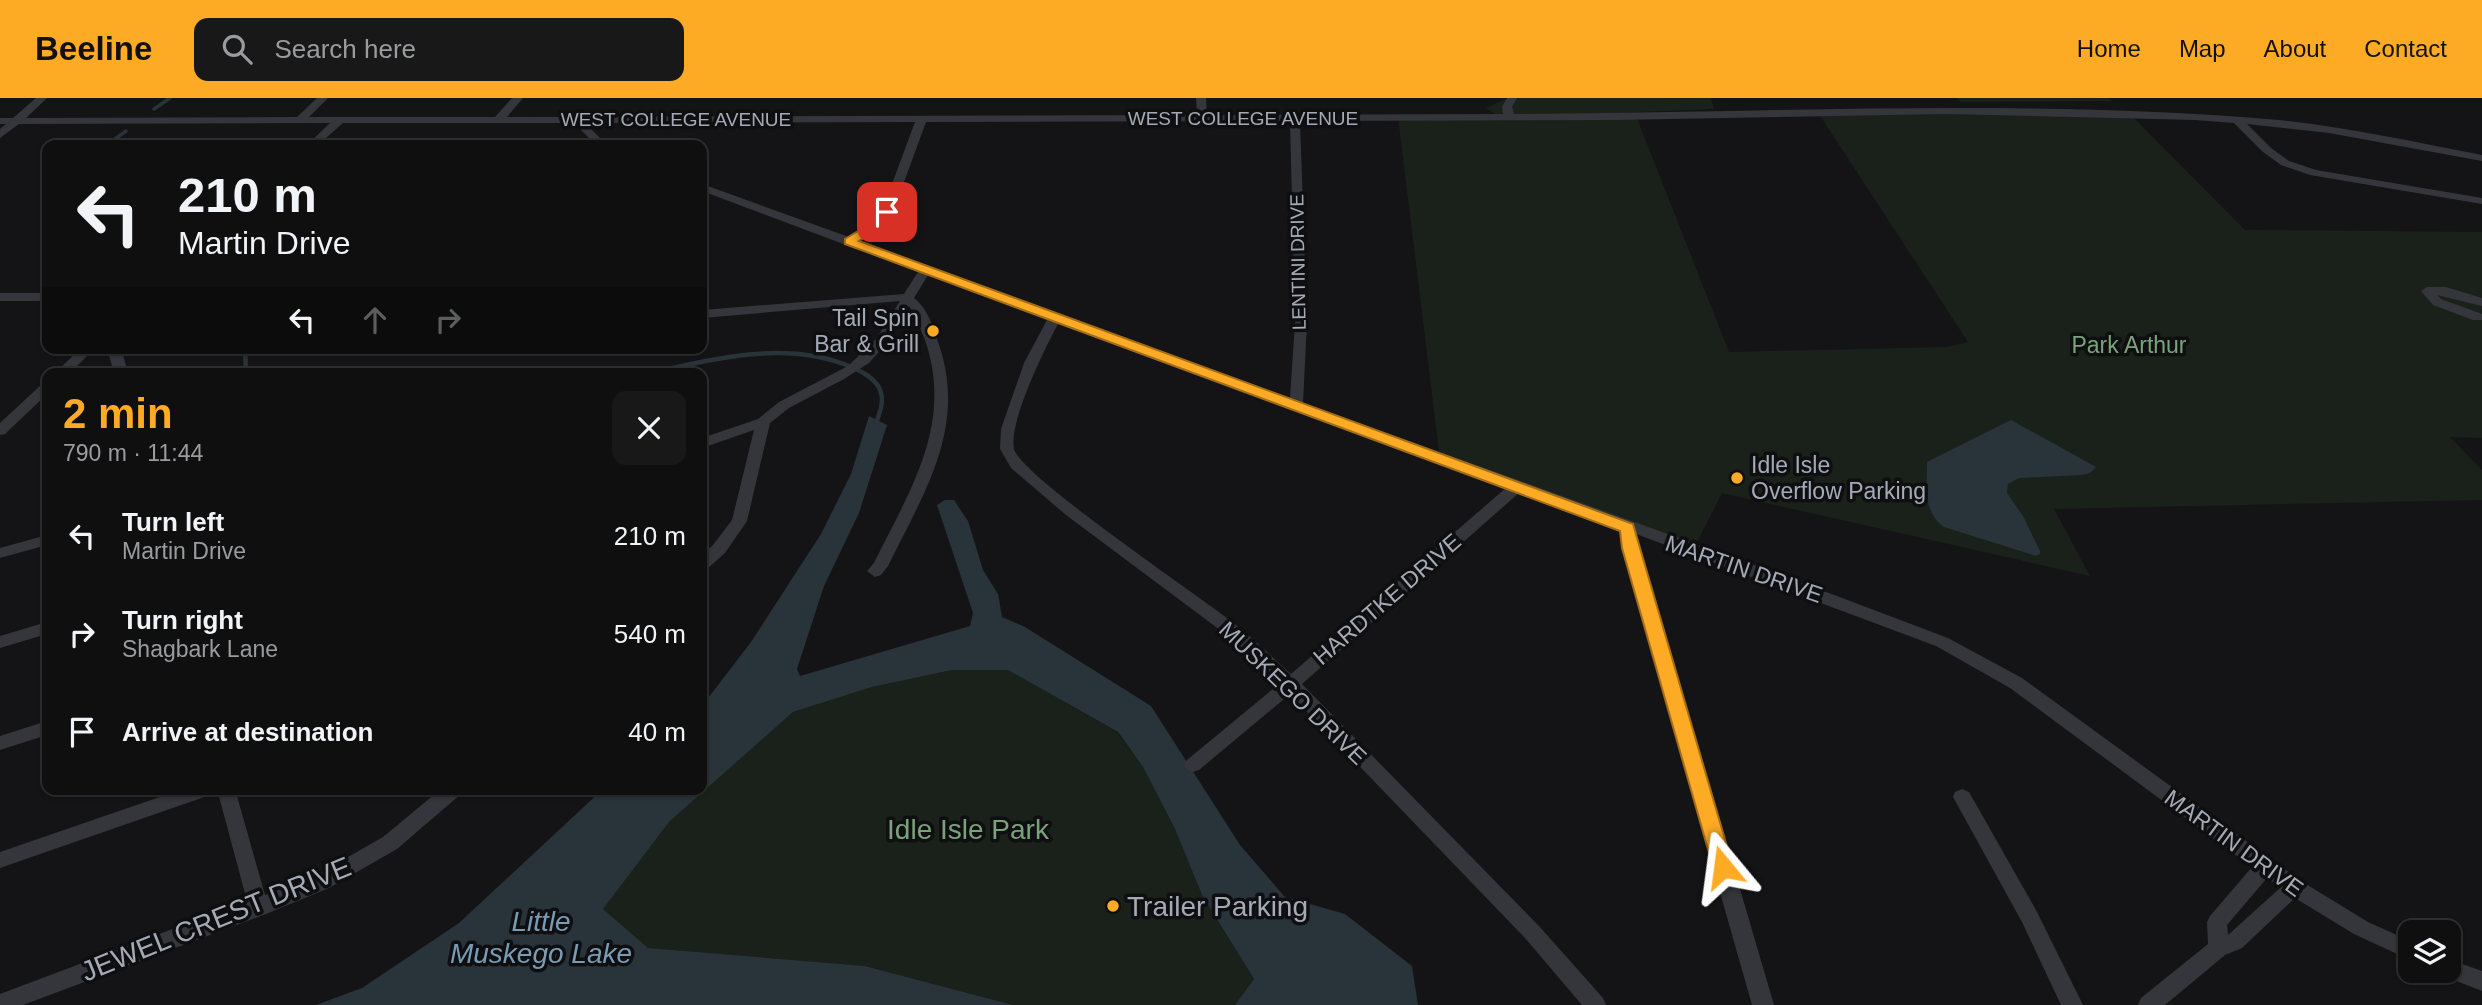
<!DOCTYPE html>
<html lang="en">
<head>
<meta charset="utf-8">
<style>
  body { margin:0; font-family:Arial,sans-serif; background:#181819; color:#f1f3f6; height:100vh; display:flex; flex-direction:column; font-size:26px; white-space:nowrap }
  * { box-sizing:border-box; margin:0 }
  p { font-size:23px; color:#9b9c9f }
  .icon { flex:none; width:38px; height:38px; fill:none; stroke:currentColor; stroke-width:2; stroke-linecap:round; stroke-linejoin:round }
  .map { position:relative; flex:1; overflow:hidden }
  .panel { position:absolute; left:42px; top:270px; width:665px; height:427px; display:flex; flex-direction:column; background:#0f0f10; border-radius:14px; box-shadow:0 2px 5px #0004,0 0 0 2px #2f2f30 }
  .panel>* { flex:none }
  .hud { position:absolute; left:42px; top:42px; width:665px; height:214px; border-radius:14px; box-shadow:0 2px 5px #0004,0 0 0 2px #2f2f30; background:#0f0f10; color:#f1f3f6; overflow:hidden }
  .controls { position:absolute; left:2398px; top:822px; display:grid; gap:14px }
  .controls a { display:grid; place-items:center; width:63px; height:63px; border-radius:14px; background:#0f0f10; box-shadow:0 2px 5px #0004,0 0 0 2px #2f2f30; font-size:35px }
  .pin { position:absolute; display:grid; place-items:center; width:60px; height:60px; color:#fff; margin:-30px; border-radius:14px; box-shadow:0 4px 10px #0006 }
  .me { position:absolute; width:77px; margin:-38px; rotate:344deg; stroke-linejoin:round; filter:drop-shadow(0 0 5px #0008) }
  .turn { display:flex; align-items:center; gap:24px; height:147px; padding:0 21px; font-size:32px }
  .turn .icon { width:91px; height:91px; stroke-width:2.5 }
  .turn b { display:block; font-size:49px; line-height:60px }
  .lanes { display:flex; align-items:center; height:66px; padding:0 21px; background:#0003; justify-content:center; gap:35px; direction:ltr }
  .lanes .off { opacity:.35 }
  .round { display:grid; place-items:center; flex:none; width:74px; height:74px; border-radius:14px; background:#181819 }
  .head { display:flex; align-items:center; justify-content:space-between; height:119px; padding:0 21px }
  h1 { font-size:42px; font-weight:600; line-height:52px; color:#fdaa25 }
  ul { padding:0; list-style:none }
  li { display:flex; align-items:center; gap:21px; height:98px; padding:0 21px }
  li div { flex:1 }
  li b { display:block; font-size:26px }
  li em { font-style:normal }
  header { display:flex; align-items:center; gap:42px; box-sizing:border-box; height:98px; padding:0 35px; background:#fdaa25; color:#111 }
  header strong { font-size:33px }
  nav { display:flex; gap:38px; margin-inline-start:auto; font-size:24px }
  .search { width:490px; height:63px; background:#181819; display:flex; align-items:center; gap:18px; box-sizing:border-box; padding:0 24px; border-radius:14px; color:#9b9c9f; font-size:26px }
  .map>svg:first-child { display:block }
  .green { fill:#1a211a }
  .water { fill:#29333a }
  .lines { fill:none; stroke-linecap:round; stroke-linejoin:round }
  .stream-far1 { stroke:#29333a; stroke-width:3.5 }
  .stream { stroke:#29333a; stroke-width:4.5 }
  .minor { fill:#34363b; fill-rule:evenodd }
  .route { fill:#fdaa25; stroke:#a46e18; stroke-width:2 }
  .poi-dot { fill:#fdaa25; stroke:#0f0f11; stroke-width:2.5 }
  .labels { text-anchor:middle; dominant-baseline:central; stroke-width:7; stroke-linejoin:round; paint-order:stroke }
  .far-street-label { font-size:19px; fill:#a4abb7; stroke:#0f0f11 }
  .poi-label { font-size:23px; fill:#a4abb7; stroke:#0f0f11; text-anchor:end }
  .park-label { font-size:23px; fill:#7aa37b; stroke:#0f0f11 }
  .street-label { font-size:23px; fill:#a4abb7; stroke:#0f0f11 }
  .near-park-label { font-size:28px; fill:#7aa37b; stroke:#0f0f11 }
  .near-poi-label { font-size:28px; fill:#a4abb7; stroke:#0f0f11; text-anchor:start }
  .near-street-label { font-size:28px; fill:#a4abb7; stroke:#0f0f11 }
  .near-water-label { font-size:28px; font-style:italic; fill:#799bb4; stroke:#0f0f11 }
</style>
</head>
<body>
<header>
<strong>Beeline</strong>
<div class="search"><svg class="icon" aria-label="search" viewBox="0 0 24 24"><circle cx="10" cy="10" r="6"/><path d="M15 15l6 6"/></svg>Search here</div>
<nav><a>Home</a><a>Map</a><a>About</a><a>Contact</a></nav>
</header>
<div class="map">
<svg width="2482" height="907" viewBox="0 0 2482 907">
  <rect width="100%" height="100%" fill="#141416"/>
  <g class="green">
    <polygon points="1508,0 1711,0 1714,11 1590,16 1495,16 1486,10"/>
    <polygon points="1957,0 2109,0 2111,3 1961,4"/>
    <polygon points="1817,13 2130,16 2245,132 2482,134 2482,340 2450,339 2482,372 2482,402 2054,411 2090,478 1722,395 1693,452 1440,361 1398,19 1636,18 1729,254 1947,249 1968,244"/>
    <polygon points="952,572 1008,572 1117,634 1143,669 1175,731 1202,797 1254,881 1235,907 1013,907 865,868 647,850 602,811 669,724 793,614 872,589"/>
  </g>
  <g class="water">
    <polygon points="869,318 887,327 859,415 824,488 797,571 800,578 970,528 973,515 937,407 945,402 954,402 968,423 983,472 998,496 1002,519 1025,529 1151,608 1240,747 1285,799 1345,816 1412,868 1418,907 1235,907 1254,881 1202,797 1175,731 1143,669 1118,634 1008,572 952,572 872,589 793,614 669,724 603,811 648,850 865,868 1013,907 316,907 362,890 459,825 603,691 702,691 702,608 751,544 821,436 851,376"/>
    <path d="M 2011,322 L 2096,369 L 2090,375 L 2082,377 L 2019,380 L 2008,386 L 2007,395 L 2023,418 L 2040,453 L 2040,456 L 2036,458 L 1944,429 C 1922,413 1927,388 1927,364 Z"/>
  </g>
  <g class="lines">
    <g class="stream-far1">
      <polyline points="154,11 170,0"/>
      <polyline points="107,47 126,33"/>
    </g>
    <g class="stream">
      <polyline points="245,250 246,275"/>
      <path d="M 649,275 C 716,261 783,242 849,268 C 861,273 878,281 881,295 C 884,305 879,316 876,326"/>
    </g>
    <g class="minor">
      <path d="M 36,0 L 47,0 L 26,20 L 297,19 L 317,0 L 328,0 L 309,19 L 495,19 L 512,0 L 523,0 L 507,19 L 1197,17 L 1196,0 L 1206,0 L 1207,17 L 1503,16 L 1502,9 L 1507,0 L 1517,0 L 1512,9 L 1514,16 C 1768,15 2025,0 2279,22 C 2347,29 2415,44 2482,57 L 2482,63 L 2329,35 L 2247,26 L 2271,50 L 2289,63 L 2316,72 L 2482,100 L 2482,106 L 2310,77 L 2281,67 L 2263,54 L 2234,25 L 2195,22 L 1946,16 L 1614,22 L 1300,23 L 1307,224 L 1303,305 L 1771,473 L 1948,540 L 2022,580 L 2301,783 L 2368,824 L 2410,843 L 2410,862 L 2354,836 L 2295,800 L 2242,850 L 2225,857 L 2165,907 L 2138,907 L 2141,900 L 2208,846 L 2207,824 L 2210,818 L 2252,769 L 2010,590 L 1936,548 L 1636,436 L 1774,907 L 1752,907 L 1622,450 L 1619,430 L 1520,394 L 1302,586 L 1539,828 L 1603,900 L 1606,907 L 1582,907 L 1525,840 L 1290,596 L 1199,672 L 1193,674 L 1187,672 L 1184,667 L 1187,662 L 1279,586 L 1220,532 L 1066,417 L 1011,370 L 1000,351 L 1001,331 L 1024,265 L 1047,222 L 928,177 L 914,200 C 927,210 932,226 937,241 C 969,327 925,393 888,468 L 881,477 L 875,479 L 867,473 L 874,465 C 910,392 954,326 925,242 C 920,231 917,218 909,208 L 885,247 L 869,265 L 844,281 L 789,310 L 770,325 L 747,423 L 725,455 L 708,470 L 702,471 L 702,457 L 713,447 L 732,422 L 754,332 L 702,350 L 702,340 L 758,321 L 779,304 L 848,268 L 876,241 L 900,203 L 702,220 L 702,212 L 904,196 L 918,174 L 702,93 L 702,86 L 849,139 L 871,125 L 882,113 L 915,24 L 591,25 L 591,31 L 607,47 L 596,47 L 581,32 L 581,25 L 343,25 L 318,47 L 307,47 L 330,25 L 19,26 L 0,40 L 0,31 L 6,26 L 0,26 L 0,20 L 13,20 ZM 1290,23 L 1295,224 L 1290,300 L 859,143 L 879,129 L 893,114 L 926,24 ZM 1058,226 L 1507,389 L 1291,576 C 1271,558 1252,539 1231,523 C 1198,497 1021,378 1014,351 C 1008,325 1045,250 1058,226 ZM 2267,780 L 2280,790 L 2228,837 L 2227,827 Z"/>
      <polygon points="2427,189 2446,189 2482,200 2482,208 2437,197 2441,201 2482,216 2482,222 2473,222 2433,207 2421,193"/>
      <rect x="0" y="195" width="47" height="8"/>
      <polygon points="81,250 95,250 70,275 55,275"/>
      <polygon points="107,250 121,250 128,275 114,275"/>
      <polygon points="47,285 47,296 5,336 0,337 0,325 42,286"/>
      <polygon points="47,437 47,447 0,460 0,450"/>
      <polygon points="47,524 47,536 0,550 0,538"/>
      <polygon points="47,623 47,637 0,652 0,638"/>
      <polygon points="183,691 215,691 213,696 0,770 0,754"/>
      <polygon points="217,691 235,691 265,797 315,778 383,739 441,691 463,691 461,696 397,751 329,790 266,816 23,907 0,907 0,896 247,803"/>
      <polygon points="1962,691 1969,694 2036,812 2083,907 2061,907 2022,824 1953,699 1955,694"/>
      <polygon points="2448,861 2482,873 2482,893 2441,877 2439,873 2448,873"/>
    </g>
  </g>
  <polygon class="route" points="883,112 893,114 880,130 859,143 1633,426 1733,769 1730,775 1723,777 1716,775 1713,769 1622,450 1620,433 845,146 845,141 871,125"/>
  <g class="poi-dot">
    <circle cx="933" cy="233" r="7"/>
    <circle cx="1737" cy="380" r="7"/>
    <circle cx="1113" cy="808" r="7"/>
  </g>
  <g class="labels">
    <g class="far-street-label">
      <text x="1243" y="20">WEST COLLEGE AVENUE</text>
      <text x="676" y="21">WEST COLLEGE AVENUE</text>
      <text transform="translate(1298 164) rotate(-91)">LENTINI DRIVE</text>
    </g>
    <g class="poi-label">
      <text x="919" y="220">Tail Spin<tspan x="919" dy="26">Bar &amp; Grill</tspan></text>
      <text x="1751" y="367" text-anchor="start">Idle Isle<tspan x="1751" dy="26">Overflow Parking</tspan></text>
    </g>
    <g class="park-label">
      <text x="2129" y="247">Park Arthur</text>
    </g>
    <g class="street-label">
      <text transform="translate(1744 471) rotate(19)">MARTIN DRIVE</text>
      <text transform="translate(1387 501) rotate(-41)">HARDTKE DRIVE</text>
      <text transform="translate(1293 595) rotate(44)">MUSKEGO DRIVE</text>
      <text transform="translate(2234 745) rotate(36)">MARTIN DRIVE</text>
    </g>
    <g class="near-park-label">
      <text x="968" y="731">Idle Isle Park</text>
    </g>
    <g class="near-poi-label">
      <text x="1127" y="808">Trailer Parking</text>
    </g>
    <g class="near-street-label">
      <text transform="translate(216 821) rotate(-22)">JEWEL CREST DRIVE</text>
    </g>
    <g class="near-water-label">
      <text x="541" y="823">Little<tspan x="541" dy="32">Muskego Lake</tspan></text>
    </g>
  </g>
</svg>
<div class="controls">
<a><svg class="icon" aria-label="layers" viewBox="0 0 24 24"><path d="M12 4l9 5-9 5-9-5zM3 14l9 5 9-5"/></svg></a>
</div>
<div class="pin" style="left:887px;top:114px;background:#d93025"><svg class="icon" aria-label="arrive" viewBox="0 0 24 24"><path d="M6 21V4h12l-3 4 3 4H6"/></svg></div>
<svg class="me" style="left:1723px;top:769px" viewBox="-20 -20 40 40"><path d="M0-17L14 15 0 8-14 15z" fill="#fdaa25" stroke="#fff" stroke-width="4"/></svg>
<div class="hud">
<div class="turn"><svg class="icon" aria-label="left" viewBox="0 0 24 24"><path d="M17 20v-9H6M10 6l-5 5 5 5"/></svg><div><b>210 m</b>Martin Drive</div></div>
<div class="lanes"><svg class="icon" aria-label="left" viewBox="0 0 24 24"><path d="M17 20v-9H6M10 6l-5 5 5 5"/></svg><svg class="icon off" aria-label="ahead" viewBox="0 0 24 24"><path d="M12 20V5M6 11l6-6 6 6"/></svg><svg class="icon off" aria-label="right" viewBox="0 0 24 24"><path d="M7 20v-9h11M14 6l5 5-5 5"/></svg></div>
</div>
<section class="panel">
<div class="head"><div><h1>2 min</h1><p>790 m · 11:44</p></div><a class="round"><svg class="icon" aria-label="close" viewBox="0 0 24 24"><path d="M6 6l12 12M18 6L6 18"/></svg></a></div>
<ul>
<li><svg class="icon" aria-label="left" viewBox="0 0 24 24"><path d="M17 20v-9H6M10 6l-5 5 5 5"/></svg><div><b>Turn left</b><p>Martin Drive</p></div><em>210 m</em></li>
<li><svg class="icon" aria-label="right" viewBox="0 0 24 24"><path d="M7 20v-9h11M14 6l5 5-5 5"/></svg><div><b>Turn right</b><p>Shagbark Lane</p></div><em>540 m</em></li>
<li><svg class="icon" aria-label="arrive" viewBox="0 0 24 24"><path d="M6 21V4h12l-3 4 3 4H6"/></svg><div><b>Arrive at destination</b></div><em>40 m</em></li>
</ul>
</section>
</div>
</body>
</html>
